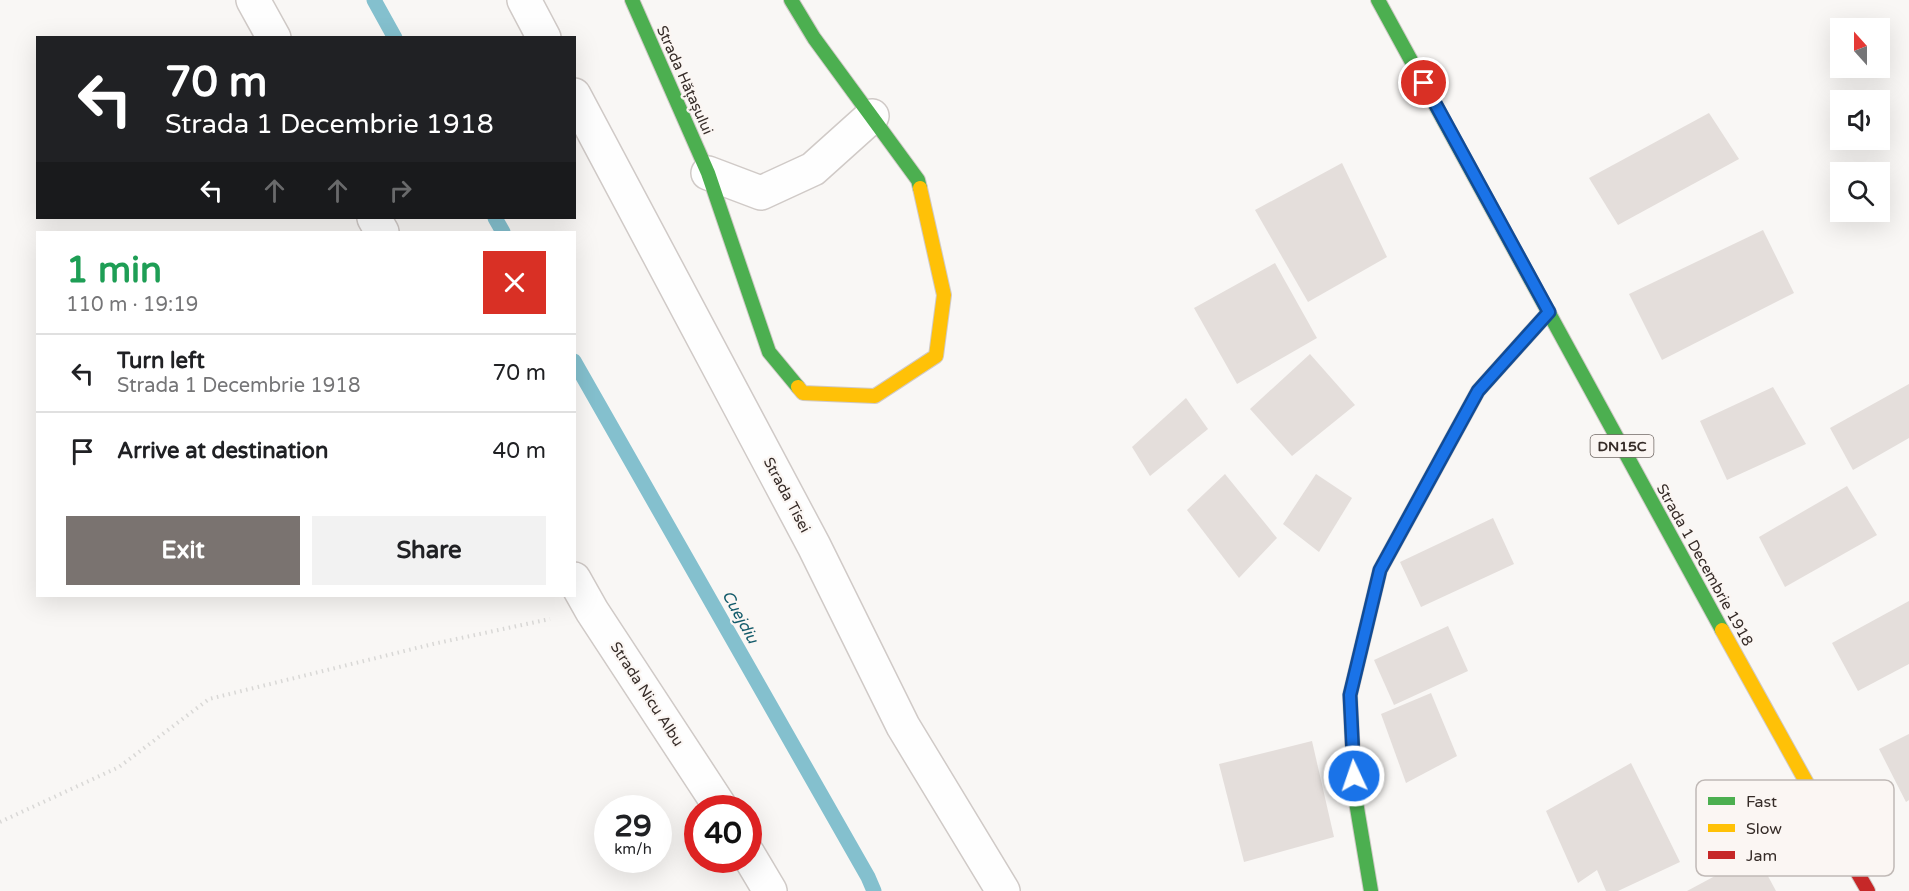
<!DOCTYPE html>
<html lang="en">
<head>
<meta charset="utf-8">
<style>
  body { margin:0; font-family:"Varela Round",sans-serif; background:#f2f2f2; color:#202124; height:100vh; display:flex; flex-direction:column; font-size:22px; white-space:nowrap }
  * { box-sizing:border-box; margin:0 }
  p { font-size:20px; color:#757577 }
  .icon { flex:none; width:33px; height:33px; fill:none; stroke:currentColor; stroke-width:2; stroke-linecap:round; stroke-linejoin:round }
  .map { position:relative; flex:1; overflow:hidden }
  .panel { position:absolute; left:36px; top:231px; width:540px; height:366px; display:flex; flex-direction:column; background:#fff; border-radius:0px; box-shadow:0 6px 24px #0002 }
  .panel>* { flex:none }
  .hud { position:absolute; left:36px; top:36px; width:540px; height:183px; border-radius:0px; box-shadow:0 6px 24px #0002; background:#202124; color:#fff; overflow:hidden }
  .needle { width:39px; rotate:339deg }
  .controls { position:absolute; left:1830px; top:18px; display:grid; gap:12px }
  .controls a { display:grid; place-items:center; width:60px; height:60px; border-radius:0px; background:#fff; box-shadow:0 6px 24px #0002; font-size:30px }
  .speed { position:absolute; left:594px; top:795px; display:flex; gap:12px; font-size:30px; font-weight:700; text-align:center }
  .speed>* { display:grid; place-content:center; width:78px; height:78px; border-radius:50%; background:#fff; box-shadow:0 6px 24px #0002; line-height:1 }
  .speed small { font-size:15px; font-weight:400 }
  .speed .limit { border:9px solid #d22; background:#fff; color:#111 }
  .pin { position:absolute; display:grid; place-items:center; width:51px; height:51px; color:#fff; margin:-26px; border:3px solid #fff; border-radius:50%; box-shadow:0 2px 6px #0007 }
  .me { position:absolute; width:66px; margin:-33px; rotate:357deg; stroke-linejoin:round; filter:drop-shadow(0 0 4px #0008) }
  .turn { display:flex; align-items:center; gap:21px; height:126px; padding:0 30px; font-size:27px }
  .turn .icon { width:78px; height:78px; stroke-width:2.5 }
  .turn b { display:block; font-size:42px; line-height:51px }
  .lanes { display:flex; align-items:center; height:57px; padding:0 30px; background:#0003; justify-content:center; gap:30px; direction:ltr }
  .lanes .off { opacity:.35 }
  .round { display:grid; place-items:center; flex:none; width:63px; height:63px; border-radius:0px; background:#f2f2f2 }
  .headline { display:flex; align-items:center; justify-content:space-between; height:102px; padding:0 30px }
  h1 { font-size:36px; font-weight:700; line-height:45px; color:#1e9e55 }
  .primary-button { display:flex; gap:12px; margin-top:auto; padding:12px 30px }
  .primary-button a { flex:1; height:69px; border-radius:0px; background:#7a7370; color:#fff; font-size:24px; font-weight:700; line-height:69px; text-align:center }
  .primary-button a+a { background:#f2f2f2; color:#202124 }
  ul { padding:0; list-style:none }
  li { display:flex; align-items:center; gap:18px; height:78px; padding:0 30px; border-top:2px solid #e0e0e0 }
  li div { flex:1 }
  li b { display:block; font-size:22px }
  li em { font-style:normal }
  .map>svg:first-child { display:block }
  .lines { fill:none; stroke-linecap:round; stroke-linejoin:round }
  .stream { stroke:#84c0ce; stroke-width:15 }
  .building { fill:#e4dedb }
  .street-casing { stroke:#d0cac7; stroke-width:36 }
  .fast-casing { stroke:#d0cac7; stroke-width:16 }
  .slow-casing { stroke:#d0cac7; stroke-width:16 }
  .jam-casing { stroke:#d0cac7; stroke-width:16 }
  .path { stroke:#d9d8d6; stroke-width:4; stroke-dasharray:1.5 4.5; stroke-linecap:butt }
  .street { stroke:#fefefe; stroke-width:33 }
  .fast { stroke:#4caf50; stroke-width:14 }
  .slow { stroke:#ffc107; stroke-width:14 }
  .jam { stroke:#c62828; stroke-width:14 }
  .route-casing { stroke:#114b97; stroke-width:15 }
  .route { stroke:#1a73e8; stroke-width:10 }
  .labels { text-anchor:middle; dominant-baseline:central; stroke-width:4.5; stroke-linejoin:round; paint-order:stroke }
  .shield { fill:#fbf6f3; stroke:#716965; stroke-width:1.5 }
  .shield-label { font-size:14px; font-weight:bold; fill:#362c28 }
  .street-label { font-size:15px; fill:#362c28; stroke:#fbf6f3 }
  .water-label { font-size:16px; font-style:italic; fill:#135b6b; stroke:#fbf6f3 }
  .key { fill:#fbf6f3; stroke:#c0b9b6; stroke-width:1.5 }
  .key-label { font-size:16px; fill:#362c28 }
</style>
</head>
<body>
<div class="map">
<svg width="1909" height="891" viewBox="0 0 1909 891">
  <rect width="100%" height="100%" fill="#f9f7f5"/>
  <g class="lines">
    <g class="stream">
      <polyline points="374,0 395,38"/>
      <polyline points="495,218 503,232"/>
      <polyline points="574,361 868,877 874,891"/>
    </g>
  </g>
  <g class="building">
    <polygon points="1709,113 1739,159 1618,225 1589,178"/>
    <polygon points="1342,163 1387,257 1308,302 1255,210"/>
    <polygon points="1763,230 1794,293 1662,360 1629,294"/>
    <polygon points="1275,263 1317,338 1237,384 1194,308"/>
    <polygon points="1310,354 1355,405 1292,456 1250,409"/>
    <polygon points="1909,384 1909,438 1853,470 1830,428"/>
    <polygon points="1773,387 1806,444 1727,480 1700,421"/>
    <polygon points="1186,398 1208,429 1150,476 1132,447"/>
    <polygon points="1225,474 1277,538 1239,578 1187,510"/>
    <polygon points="1316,474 1352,498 1319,552 1283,524"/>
    <polygon points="1847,486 1877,535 1785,587 1759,537"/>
    <polygon points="1493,518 1514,564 1421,607 1400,562"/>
    <polygon points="1909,601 1909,664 1858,691 1832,643"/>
    <polygon points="1448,626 1468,671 1394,705 1374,660"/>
    <polygon points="1431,693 1457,756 1406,783 1381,714"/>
    <polygon points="1909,734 1909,800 1906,802 1879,749"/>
    <polygon points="1312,741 1334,837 1244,862 1219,764"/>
    <polygon points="1631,763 1680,862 1618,891 1606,891 1597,870 1578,883 1546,811"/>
    <polygon points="1756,854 1776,891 1687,891"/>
  </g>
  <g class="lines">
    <defs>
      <g id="street">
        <polyline points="253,0 274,38"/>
        <polyline points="524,0 544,38"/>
        <polyline points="574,95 814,546 903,726 1003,891"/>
        <polyline points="708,173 761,193 813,169 872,116"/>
        <polyline points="374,218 382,232"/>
        <polyline points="574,579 592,611 721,808"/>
        <polyline points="748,854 770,891"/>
      </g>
      <g id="fast">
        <polyline points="632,0 708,173 769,352 798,387"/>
        <polyline points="791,0 814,38 918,180 920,188"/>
        <polyline points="1378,0 1722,630"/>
        <polyline points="1371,891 1355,796 1350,695 1380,570 1478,391 1549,312"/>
      </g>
      <g id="slow">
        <polyline points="798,387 803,393 875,396 936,356 944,295 920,188"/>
        <polyline points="1722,630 1829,823"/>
      </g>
      <polyline id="jam" points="1829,823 1868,891"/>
    </defs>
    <use href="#street" class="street-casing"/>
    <use href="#fast" class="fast-casing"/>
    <use href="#slow" class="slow-casing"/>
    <use href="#jam" class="jam-casing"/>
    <polyline class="path" points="0,822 119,767 209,699 433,644 550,619"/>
    <use href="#street" class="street"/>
    <use href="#fast" class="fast"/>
    <use href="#slow" class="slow"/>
    <use href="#jam" class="jam"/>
  </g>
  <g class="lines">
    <defs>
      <polyline id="route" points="1354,776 1350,695 1380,570 1478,391 1549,312 1424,83"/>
    </defs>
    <use href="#route" class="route-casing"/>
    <use href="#route" class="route"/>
  </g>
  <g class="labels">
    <rect class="shield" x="1590.5" y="435" width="63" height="22" rx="4.5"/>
    <g class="shield-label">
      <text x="1622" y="446">DN15C</text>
    </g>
    <g class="street-label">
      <text transform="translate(685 80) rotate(66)">Strada Hățașului</text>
      <text transform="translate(787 495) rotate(62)">Strada Tisei</text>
      <text transform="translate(1705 565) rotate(61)">Strada 1 Decembrie 1918</text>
      <text transform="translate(647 694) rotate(57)">Strada Nicu Albu</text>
    </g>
    <g class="water-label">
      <text transform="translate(740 617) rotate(61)">Cuejdiu</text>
    </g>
  </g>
  <rect x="1696" y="780" width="198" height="96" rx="9" class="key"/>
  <rect x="1708" y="797" width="27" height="8" fill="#4caf50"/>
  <rect x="1708" y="824" width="27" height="8" fill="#ffc107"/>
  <rect x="1708" y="851" width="27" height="8" fill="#c62828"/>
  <g class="key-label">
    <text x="1746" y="807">Fast</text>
    <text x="1746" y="834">Slow</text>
    <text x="1746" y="861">Jam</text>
  </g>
</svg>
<div class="controls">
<a><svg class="needle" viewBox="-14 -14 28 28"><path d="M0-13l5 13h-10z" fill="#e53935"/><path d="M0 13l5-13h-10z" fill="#757577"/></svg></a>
<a><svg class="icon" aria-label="sound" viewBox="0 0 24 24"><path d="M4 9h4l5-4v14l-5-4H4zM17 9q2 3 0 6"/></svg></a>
<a><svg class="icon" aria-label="search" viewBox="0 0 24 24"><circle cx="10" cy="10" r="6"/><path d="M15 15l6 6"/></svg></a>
</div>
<div class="speed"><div>29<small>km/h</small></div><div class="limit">40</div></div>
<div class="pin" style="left:1424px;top:83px;background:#d93025"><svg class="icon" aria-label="arrive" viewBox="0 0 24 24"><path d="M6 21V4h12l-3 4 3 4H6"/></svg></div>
<svg class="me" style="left:1354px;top:776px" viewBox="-20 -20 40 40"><circle r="17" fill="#1a73e8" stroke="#fff" stroke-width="3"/><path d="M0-11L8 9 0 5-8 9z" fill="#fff"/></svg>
<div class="hud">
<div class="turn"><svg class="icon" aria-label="left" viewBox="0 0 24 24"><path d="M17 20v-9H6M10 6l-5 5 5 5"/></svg><div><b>70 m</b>Strada 1 Decembrie 1918</div></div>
<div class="lanes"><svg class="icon" aria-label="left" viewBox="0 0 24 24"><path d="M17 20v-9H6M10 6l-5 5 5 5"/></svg><svg class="icon off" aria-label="ahead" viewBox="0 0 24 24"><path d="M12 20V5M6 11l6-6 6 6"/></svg><svg class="icon off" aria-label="ahead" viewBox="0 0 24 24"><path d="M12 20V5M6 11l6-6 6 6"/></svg><svg class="icon off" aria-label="right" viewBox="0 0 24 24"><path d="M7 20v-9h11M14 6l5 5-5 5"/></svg></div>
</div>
<section class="panel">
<div class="headline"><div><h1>1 min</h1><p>110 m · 19:19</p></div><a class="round" style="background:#d93025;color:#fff"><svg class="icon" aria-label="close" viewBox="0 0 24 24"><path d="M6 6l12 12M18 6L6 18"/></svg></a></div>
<ul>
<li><svg class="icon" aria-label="left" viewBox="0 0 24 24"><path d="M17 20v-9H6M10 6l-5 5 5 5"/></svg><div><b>Turn left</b><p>Strada 1 Decembrie 1918</p></div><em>70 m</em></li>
<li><svg class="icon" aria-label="arrive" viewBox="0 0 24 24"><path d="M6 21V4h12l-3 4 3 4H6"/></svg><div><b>Arrive at destination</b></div><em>40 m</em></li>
</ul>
<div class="primary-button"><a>Exit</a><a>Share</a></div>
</section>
</div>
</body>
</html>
